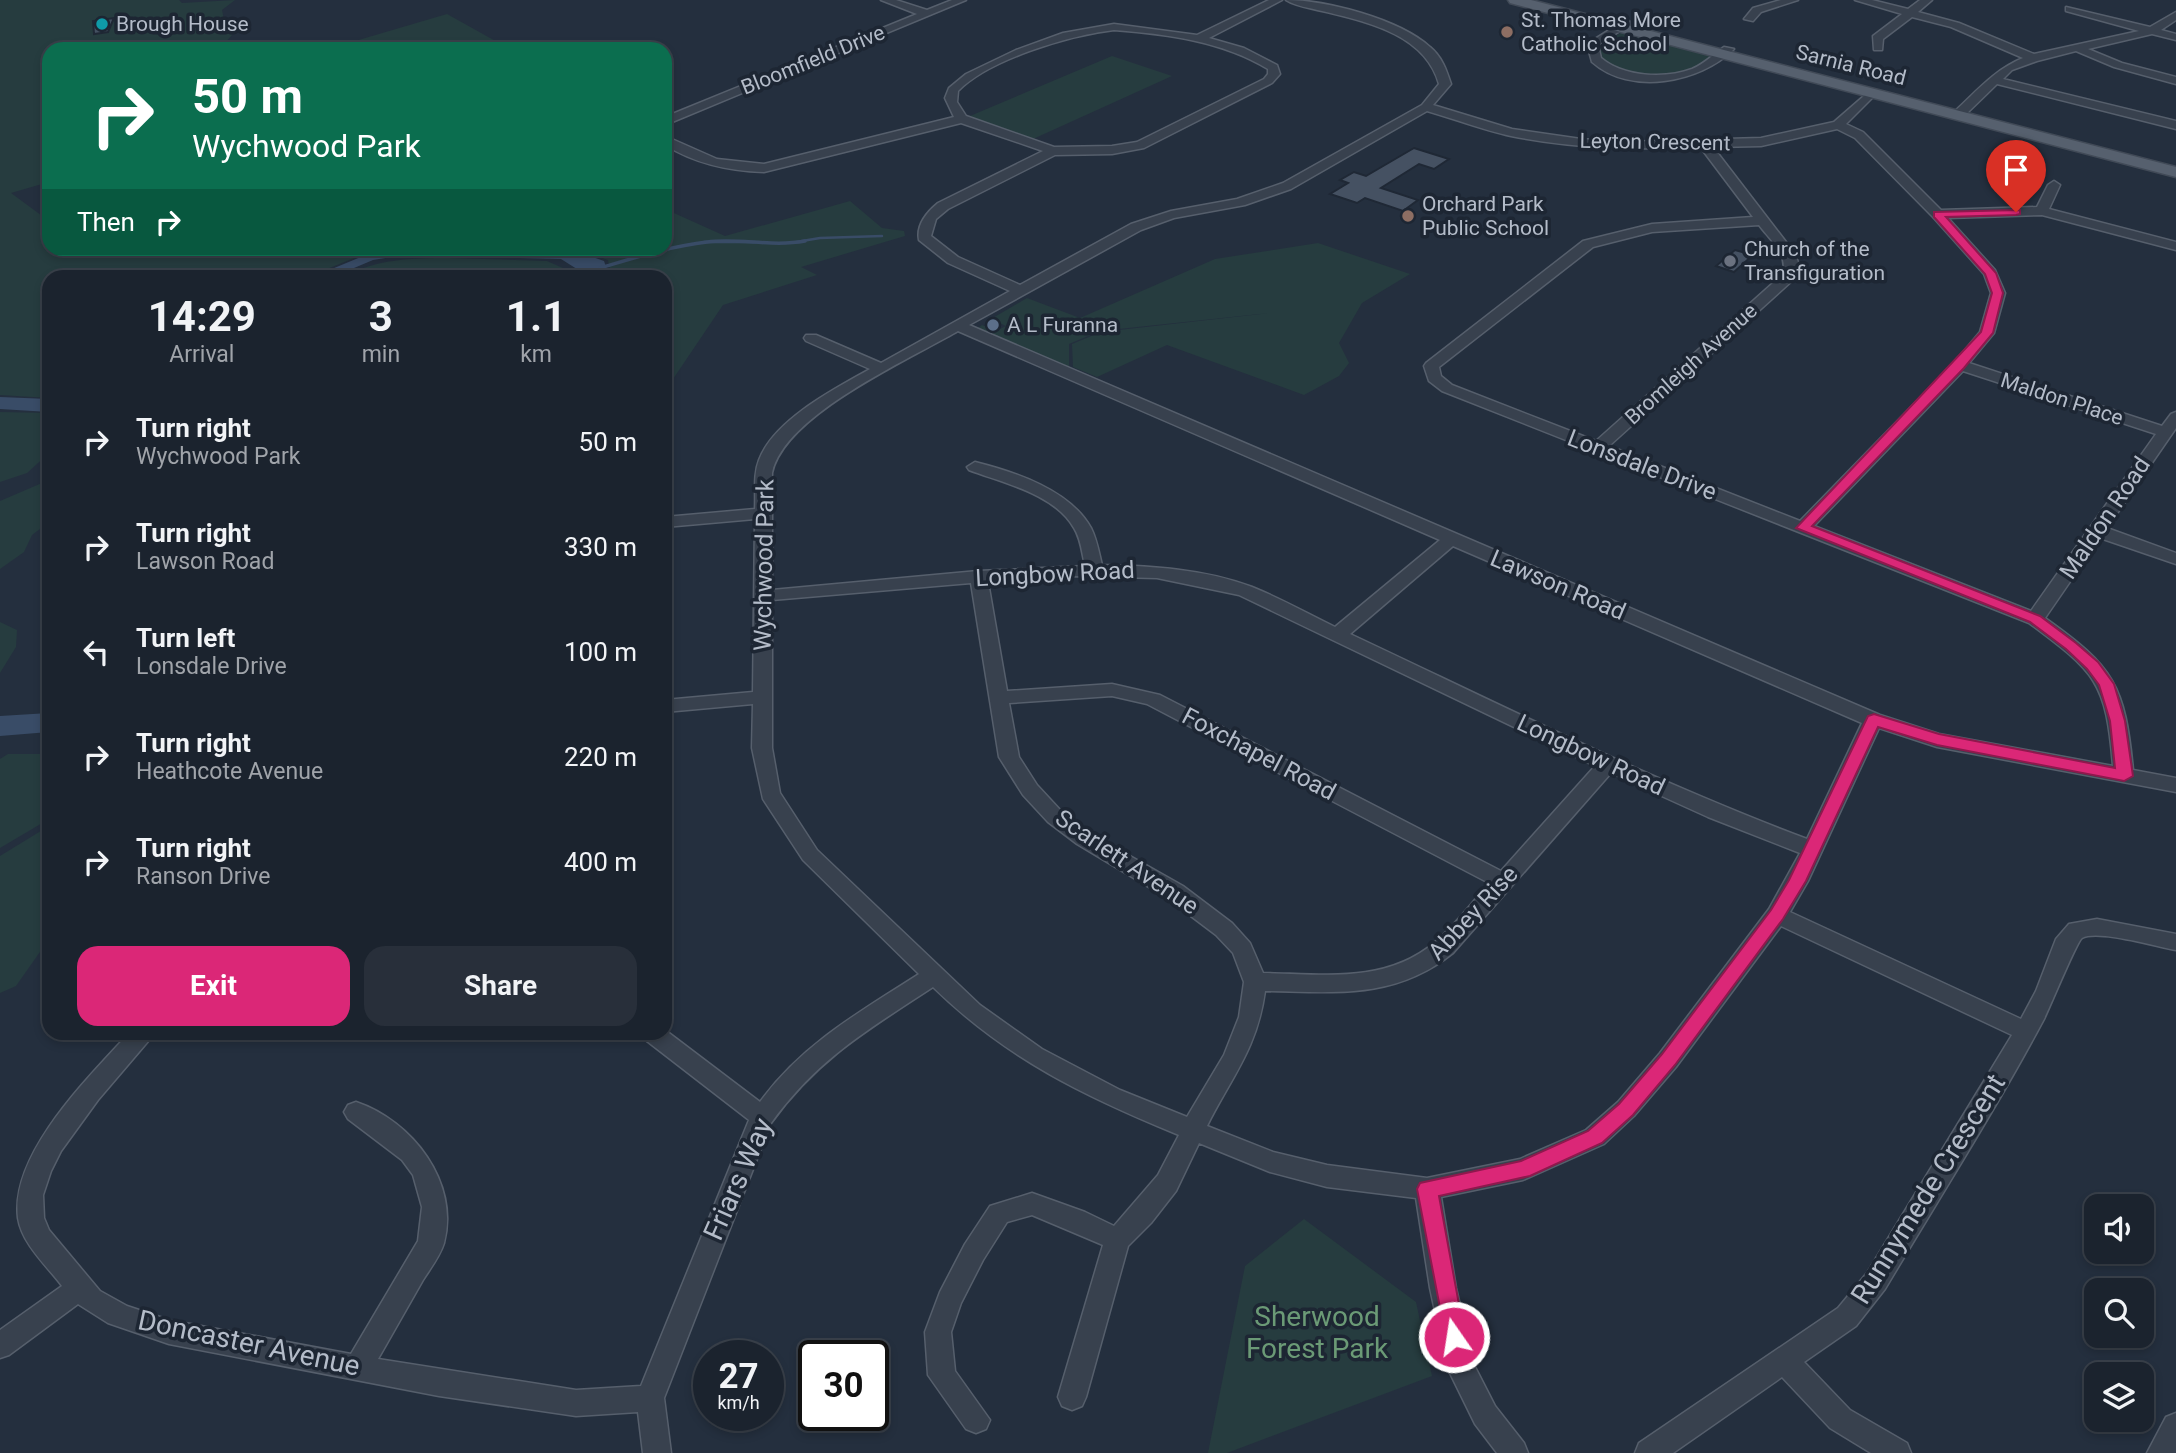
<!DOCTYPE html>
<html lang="en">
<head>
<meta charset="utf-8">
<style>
  body { margin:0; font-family:Roboto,sans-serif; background:#282f3a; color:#f1f3f6; height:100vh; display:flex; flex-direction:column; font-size:26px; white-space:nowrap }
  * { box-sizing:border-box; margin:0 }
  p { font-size:23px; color:#a0a4aa }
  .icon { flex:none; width:38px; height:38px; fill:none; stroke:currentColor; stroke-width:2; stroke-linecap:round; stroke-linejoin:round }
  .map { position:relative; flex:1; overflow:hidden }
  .sheet { position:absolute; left:42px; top:270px; width:630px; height:770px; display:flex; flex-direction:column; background:#1b232e; border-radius:21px; box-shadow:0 4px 10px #0003,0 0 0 2px #39404a }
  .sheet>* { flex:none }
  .hud { position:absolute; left:42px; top:42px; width:630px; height:214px; border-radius:21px; box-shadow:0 4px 10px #0003,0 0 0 2px #39404a; background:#0b6e4f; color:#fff; overflow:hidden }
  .buttons { position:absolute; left:2084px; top:1194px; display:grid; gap:14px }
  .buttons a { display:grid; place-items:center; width:70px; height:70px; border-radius:14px; background:#1b232e; box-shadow:0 4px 10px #0003,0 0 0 2px #39404a; font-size:35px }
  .speed { position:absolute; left:693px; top:1340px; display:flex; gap:14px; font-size:35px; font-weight:700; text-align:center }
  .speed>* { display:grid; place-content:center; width:91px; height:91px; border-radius:50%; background:#1b232e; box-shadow:0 4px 10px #0003,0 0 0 2px #39404a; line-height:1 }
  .speed small { font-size:18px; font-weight:400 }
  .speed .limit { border:4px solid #111; border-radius:10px; background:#fff; color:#111 }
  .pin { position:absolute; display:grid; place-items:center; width:60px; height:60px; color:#fff; margin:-72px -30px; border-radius:50% 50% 50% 0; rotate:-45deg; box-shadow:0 0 7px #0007 }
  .pin .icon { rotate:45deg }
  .me { position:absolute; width:77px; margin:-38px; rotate:347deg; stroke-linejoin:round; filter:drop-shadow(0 0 5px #0008) }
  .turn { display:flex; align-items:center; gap:24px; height:147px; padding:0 35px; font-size:32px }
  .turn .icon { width:91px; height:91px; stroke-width:2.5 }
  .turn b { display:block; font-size:49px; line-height:60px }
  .then { display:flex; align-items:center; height:66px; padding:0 35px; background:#0003; gap:14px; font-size:26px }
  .eta { display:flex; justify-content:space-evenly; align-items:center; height:119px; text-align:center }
  .eta b { font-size:42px; font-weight:700; line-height:49px }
  .primary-button { display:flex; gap:14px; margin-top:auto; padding:14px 35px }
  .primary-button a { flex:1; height:80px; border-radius:21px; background:#db2777; color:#fff; font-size:28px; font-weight:700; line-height:80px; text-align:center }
  .primary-button a+a { background:#282f3a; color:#f1f3f6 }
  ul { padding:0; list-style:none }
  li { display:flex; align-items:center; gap:21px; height:105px; padding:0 35px }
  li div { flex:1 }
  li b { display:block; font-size:26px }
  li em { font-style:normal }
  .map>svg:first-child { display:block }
  .green { fill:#263c3f }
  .water { fill:#394c67 }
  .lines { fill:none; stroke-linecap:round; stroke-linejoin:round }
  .stream-far1 { stroke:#394c67; stroke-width:2.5 }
  .stream { stroke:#394c67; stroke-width:3.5 }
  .building { fill:#455162; stroke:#1f2835; stroke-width:2 }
  .minor-casing { stroke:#565f6c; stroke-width:3 }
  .major-casing { stroke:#414a57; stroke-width:3 }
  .minor { fill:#38414e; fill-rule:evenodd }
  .major { fill:#56606e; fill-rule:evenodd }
  .route { fill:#db2777; stroke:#8e194d; stroke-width:2 }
  .culture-dot { fill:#0f9aa8; stroke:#1d2633; stroke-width:2.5 }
  .education-dot { fill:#8d6e63; stroke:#1d2633; stroke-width:2.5 }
  .worship-dot { fill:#6b7280; stroke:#1d2633; stroke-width:2.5 }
  .service-dot { fill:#5c6f8a; stroke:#1d2633; stroke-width:2.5 }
  .labels { text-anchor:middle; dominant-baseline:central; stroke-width:7; stroke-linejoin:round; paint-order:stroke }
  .far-poi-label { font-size:21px; fill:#b4bcc9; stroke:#1d2633; text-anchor:start }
  .far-street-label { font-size:21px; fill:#b4bcc9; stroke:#1d2633 }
  .street-label { font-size:24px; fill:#b4bcc9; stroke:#1d2633 }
  .near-street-label { font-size:28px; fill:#b4bcc9; stroke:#1d2633 }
  .near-park-label { font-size:28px; fill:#6b9a76; stroke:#1d2633 }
</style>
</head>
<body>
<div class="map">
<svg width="2176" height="1453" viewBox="0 0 2176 1453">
  <rect width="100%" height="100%" fill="#242f3e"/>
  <g class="green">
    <polygon points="0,0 179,0 182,3 235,0 222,10 225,24 232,35 224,44 211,49 49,49 49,182 11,193 49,221 49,248 376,249 310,276 49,276 49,398 0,395"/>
    <polygon points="447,14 499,43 483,49 328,49"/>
    <path d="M 1622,32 L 1712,55 C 1706,62 1698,68 1689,71 C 1667,78 1598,80 1599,47 Z"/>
    <polygon points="1112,56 1172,76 1033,139 975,120 970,116"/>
    <polygon points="850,201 882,228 904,231 905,236 801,267 817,275 723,305 665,391 665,276 611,276 608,260 576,249 665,248 665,209 725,236"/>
    <polygon points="1318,243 1410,274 1362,303 1339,343 1349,363 1339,376 1304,395 1167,345 1097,377 1073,367 1072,344 1101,332 1279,312 1100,331 1069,344 1069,367 978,328 982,325 996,331 1006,326 991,319 1027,298 1080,318 1215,259"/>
    <path d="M 449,258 L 547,261 L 581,276 L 345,276 C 378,259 411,258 449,258 Z"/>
    <polygon points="0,412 49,413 49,453 27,473 0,482"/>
    <polygon points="49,480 49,522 32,535 24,552 0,569 0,501"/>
    <polygon points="0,622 17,630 16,647 0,673"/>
    <polygon points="8,754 49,754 49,819 0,848 0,759"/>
    <polygon points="49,826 49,939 16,986 0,993 0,856"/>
    <polygon points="1304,1219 1416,1302 1432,1376 1227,1453 1208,1453 1245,1266"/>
  </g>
  <g class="water">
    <polygon points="380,249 570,249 604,261 609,276 588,276 561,259 404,255 373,260 335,276 315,276"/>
    <polygon points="0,397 49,399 49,412 0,409"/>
    <polygon points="49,713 49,732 0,736 0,716"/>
  </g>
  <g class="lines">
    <g class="stream-far1">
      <polyline points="704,242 755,242"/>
      <polyline points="796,242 820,238 882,236"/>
    </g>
    <path class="stream" d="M 600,268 C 634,258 671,246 707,242 C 740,238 772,247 805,241"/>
  </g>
  <g class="building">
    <polygon points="114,18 108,32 94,34 93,21"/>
    <polygon points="1414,148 1449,159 1434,169 1419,164 1381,188 1418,200 1403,211 1365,198 1357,203 1330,194 1348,183 1340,180 1354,172 1366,176"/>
    <polygon points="1735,250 1753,255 1734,272 1716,266"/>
  </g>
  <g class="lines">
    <defs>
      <g id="minor">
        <polygon points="881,0 896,0 927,10 952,0 966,0 665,125 665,117 917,14"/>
        <path d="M 1269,0 L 1282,0 L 1209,38 L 1244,48 L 1277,65 L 1280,74 L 1272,83 L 1144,148 L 1112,154 L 1055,155 L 948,209 L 936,219 L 931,236 L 958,257 L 1020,285 L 1131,224 L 1171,211 L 1237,199 L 1283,183 L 1422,105 L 1439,84 C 1425,34 1367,22 1322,11 C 1310,8 1295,6 1286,0 C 1326,0 1399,19 1430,47 C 1442,57 1446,69 1451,84 L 1433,105 L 1512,129 L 1581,139 L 1622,142 L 1761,138 L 1834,122 L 1872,89 L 1878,92 L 1846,124 L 1863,132 L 1941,210 L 2037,207 L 2048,185 L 2054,181 L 2060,185 L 2049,209 L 2176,242 L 2176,250 L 2042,215 L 1948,218 L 1995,270 L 2005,293 L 1994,333 L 1969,363 L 2162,426 L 2171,414 L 2176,412 L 2176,428 L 2107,528 L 2176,553 L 2176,564 L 2100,538 L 2045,618 C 2114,667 2125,685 2133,770 L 2176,778 L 2176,792 L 1937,747 L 1879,728 L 1808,881 L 1790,912 L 2021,1019 L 2036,991 L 2056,939 L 2069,924 L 2097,919 L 2176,934 L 2176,950 C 2157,947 2098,929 2082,938 C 2077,941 2050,1007 2044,1019 C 1995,1111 1938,1200 1885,1289 L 1856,1326 L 1804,1362 L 1850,1410 L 1907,1443 L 1911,1453 L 1871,1453 L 1830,1428 L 1782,1377 L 1673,1453 L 1635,1453 L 1639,1443 L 1838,1308 L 1867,1273 L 2012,1035 L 1781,926 L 1676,1067 L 1634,1116 L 1604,1144 L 1523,1180 L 1441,1197 L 1456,1288 L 1474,1365 L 1495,1406 L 1524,1443 L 1528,1453 L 1497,1453 L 1475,1424 L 1447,1367 L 1430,1288 L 1416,1198 L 1327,1187 L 1270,1172 L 1199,1143 L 1176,1191 L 1151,1223 L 1128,1246 L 1086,1397 L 1082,1406 L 1072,1410 L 1062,1406 L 1058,1397 L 1103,1245 L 1032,1215 L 1007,1222 L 983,1260 L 961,1303 L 951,1332 L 955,1371 L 990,1420 L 986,1429 L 976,1433 L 966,1429 L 928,1375 L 925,1332 L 940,1292 L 965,1244 L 990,1206 L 1032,1193 L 1085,1212 L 1114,1226 L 1158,1175 L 1179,1135 C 1084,1096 1007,1059 933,987 C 869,1029 817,1059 771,1123 L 664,1398 L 671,1453 L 643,1453 L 638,1412 L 576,1416 L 439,1396 L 169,1344 L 108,1323 L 78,1304 L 9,1355 L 0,1358 L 0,1330 L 62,1286 C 47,1266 22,1244 18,1218 C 10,1153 90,1076 130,1032 L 156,1032 L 98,1100 L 61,1151 L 51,1171 L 43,1195 L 44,1218 L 49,1230 L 100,1291 L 127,1306 L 169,1320 L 351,1354 L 418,1241 L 422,1207 L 413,1175 L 402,1160 L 348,1119 L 344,1112 L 348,1105 L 356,1102 C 412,1121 460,1182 444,1243 C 440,1256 430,1269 423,1280 C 408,1306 393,1333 378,1359 L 576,1390 L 641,1386 L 749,1120 L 643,1038 L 640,1032 L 665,1032 L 665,1030 L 760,1102 C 801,1045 861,1011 919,974 L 803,860 L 763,799 L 752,748 L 753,704 L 665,712 L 665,700 L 753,692 L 755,519 L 665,527 L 665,517 L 755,509 C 756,493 753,475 759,460 C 774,420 834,389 870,369 L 806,341 L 804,338 L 806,335 L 816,335 L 881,363 L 1010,291 L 948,263 L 919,240 C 916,225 927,212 938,203 L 1043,151 L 961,123 L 764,172 C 729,171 696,164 665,145 L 665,136 L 717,159 L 764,164 L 954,117 L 945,98 L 949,88 L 966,74 L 1016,50 L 1063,33 L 1114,24 L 1197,35 ZM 1114,30 C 1166,34 1222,41 1268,69 L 1268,74 L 1264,79 L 1137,142 L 1112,146 L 1054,147 L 966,116 L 957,102 L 958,91 C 989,59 1071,35 1114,30 ZM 1427,111 C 1455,119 1483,130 1511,136 C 1574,149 1636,149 1701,148 L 1753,217 L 1652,224 L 1583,241 L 1426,363 L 1424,366 L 1429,381 L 1442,391 L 2029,623 C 2096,673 2106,681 2113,766 L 1939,734 L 1880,715 L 969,325 L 1141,230 L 1174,218 L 1245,205 L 1291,189 ZM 1837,129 L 1855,138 L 1933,217 L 1984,274 L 1991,293 L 1980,332 L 1955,362 L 1800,521 L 1609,446 L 1793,280 L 1799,267 L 1796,255 L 1713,147 L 1761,146 ZM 1759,225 C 1770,240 1790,256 1782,275 L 1596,441 L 1452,385 L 1441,376 L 1439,367 L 1593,247 L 1652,232 ZM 958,331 L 1440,540 L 1335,627 C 1308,614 1280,598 1252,587 C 1205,569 1152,566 1102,565 C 1099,553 1097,540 1091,528 C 1070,490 1015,472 975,462 L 967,467 L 969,470 C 1003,483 1055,494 1074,528 C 1081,539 1082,553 1085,566 L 978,571 L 772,590 L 772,473 C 784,415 908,360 958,331 ZM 1963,371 L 2156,434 L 2031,611 L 1814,526 ZM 1453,546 L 1862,723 L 1807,839 C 1650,780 1501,705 1350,634 ZM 1073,576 L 1157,578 L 1239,595 L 1595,766 L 1501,871 L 1160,695 L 1112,684 L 1007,691 L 988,582 ZM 971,583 L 999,757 L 1023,795 L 1048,822 L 1077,844 L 1167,898 L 1216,935 L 1233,953 L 1244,982 L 1239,1017 L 1224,1055 L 1187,1117 L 1120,1090 L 1042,1049 L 980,1005 L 817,850 L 780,793 L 772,748 L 772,600 ZM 1112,696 L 1147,704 L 1489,883 C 1472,903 1455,926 1434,943 C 1385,984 1322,974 1263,973 L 1250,943 L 1232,923 L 1183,886 L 1091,834 L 1062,812 L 1037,785 L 1019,757 L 1009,703 ZM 1611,773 L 1708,817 L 1800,853 L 1769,909 L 1660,1053 L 1618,1102 L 1586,1130 L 1520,1159 L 1427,1178 L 1327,1165 L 1273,1152 L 1207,1126 C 1232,1076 1257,1049 1265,991 C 1335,992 1394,1000 1453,953 Z"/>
        <polygon points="1781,0 1798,0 1761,12 1753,21 1744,19 1753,8"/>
        <path d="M 1855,0 L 1872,0 L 1908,9 L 1920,0 L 1932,0 L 1918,12 L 1959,23 L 2034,54 L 2139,31 L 2066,11 L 2066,7 L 2150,27 L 2176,12 L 2176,20 L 2161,30 L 2176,34 L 2176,40 L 2152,34 L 2088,49 L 2122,63 L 2176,77 L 2176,84 L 2114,67 L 2076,51 L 2037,61 L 2012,70 L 2003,79 L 2176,121 L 2176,129 L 1997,84 L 1962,118 L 1954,118 L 1954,112 C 1977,91 1994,70 2023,58 L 1951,27 L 1912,17 L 1883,39 L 1882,50 L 1874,50 L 1873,36 L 1902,14 Z"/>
        <path d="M 1625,20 L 1629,21 L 1629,25 L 1598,45 L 1601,58 C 1623,77 1665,79 1692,69 C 1704,64 1714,54 1724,47 L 1734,49 C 1700,83 1630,96 1592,62 L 1587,44 Z"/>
        <polygon points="2176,1413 2176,1453 2147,1453 2166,1417"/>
      </g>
      <polygon id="major" points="1508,0 1531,0 2176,167 2176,177 1510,3"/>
    </defs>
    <use href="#minor" class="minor-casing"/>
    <use href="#major" class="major-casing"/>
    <use href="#minor" class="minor"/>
    <use href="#major" class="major"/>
  </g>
  <polygon class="route" points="2020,210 2020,214 2016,215 1946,217 1996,273 2003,293 1993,333 1964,368 1812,526 2040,616 2076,643 2098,662 2114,684 2125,721 2133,776 2124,781 1937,745 1878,727 1806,881 1783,919 1675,1065 1633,1115 1602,1143 1530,1176 1439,1196 1465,1337 1462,1344 1454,1347 1447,1344 1417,1189 1420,1183 1521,1161 1588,1131 1619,1104 1662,1054 1771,910 1789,880 1868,716 1874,714 1939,734 2115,768 2110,721 2099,685 2087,669 2066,649 2030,622 1796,528 1981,332 1992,293 1985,274 1934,217 1934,212"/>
  <circle class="culture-dot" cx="102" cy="24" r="7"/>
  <g class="education-dot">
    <circle cx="1507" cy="32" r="7"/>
    <circle cx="1408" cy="216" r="7"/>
  </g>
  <circle class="worship-dot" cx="1730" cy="261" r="7"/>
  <circle class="service-dot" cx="993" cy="325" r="7"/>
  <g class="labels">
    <g class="far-poi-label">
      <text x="1521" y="20">St. Thomas More<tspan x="1521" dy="24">Catholic School</tspan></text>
      <text x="116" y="24">Brough House</text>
      <text x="1422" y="204">Orchard Park<tspan x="1422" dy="24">Public School</tspan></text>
      <text x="1744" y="249">Church of the<tspan x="1744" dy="24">Transfiguration</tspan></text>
      <text x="1007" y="325">A L Furanna</text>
    </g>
    <g class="far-street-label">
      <text transform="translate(813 60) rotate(-22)">Bloomfield Drive</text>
      <text transform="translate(1851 65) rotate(14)">Sarnia Road</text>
      <text transform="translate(1655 142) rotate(1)">Leyton Crescent</text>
      <text transform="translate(1691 364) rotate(-42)">Bromleigh Avenue</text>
      <text transform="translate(2062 399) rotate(18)">Maldon Place</text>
    </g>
    <g class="street-label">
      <text transform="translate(1642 465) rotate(21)">Lonsdale Drive</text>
      <text transform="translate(2105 518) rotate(-56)">Maldon Road</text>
      <text transform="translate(764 565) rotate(-89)">Wychwood Park</text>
      <text transform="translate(1055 574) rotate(-3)">Longbow Road</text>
      <text transform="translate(1558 585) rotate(23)">Lawson Road</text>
      <text transform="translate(1259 754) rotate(28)">Foxchapel Road</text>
      <text transform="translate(1591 755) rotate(25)">Longbow Road</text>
      <text transform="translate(1127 862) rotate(34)">Scarlett Avenue</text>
      <text transform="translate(1473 913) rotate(-47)">Abbey Rise</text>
    </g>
    <g class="near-street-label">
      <text transform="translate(738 1179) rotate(-66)">Friars Way</text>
      <text transform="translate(1928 1189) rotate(-58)">Runnymede Crescent</text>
      <text transform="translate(249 1343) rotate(12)">Doncaster Avenue</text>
    </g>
    <g class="near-park-label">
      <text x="1317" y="1316">Sherwood<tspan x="1317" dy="32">Forest Park</tspan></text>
    </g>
  </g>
</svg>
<div class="buttons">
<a><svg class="icon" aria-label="sound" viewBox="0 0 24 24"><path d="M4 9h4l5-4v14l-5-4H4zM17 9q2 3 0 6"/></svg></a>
<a><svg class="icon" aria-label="search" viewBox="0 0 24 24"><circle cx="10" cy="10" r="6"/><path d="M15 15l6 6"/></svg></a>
<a><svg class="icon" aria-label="layers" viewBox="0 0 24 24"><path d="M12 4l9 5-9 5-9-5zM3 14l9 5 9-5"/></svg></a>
</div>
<div class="speed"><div>27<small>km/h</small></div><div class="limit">30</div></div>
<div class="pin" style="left:2016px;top:212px;background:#d93025"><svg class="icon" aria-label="arrive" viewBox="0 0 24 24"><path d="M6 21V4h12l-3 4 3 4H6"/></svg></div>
<svg class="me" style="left:1454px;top:1337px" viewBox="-20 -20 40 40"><circle r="17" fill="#db2777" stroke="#fff" stroke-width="3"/><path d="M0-11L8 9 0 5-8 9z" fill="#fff"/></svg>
<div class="hud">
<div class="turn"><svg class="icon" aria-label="right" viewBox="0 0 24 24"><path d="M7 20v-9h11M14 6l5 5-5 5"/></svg><div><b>50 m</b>Wychwood Park</div></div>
<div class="then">Then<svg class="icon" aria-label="right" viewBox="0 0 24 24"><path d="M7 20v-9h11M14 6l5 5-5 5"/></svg></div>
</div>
<section class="sheet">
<div class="eta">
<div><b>14:29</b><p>Arrival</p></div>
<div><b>3</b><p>min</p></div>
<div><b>1.1</b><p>km</p></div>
</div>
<ul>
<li><svg class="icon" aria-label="right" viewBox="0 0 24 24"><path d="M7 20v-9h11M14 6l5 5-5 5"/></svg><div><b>Turn right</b><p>Wychwood Park</p></div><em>50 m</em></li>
<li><svg class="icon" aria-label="right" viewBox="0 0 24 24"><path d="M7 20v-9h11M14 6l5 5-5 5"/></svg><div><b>Turn right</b><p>Lawson Road</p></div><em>330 m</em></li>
<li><svg class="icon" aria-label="left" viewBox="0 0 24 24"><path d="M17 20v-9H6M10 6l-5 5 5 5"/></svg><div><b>Turn left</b><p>Lonsdale Drive</p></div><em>100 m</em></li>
<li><svg class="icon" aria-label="right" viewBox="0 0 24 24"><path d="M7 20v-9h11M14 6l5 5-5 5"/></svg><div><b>Turn right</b><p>Heathcote Avenue</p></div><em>220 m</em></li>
<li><svg class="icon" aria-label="right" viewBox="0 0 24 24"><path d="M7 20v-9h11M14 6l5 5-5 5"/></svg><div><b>Turn right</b><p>Ranson Drive</p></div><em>400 m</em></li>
</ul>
<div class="primary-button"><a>Exit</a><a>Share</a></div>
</section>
</div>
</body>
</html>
